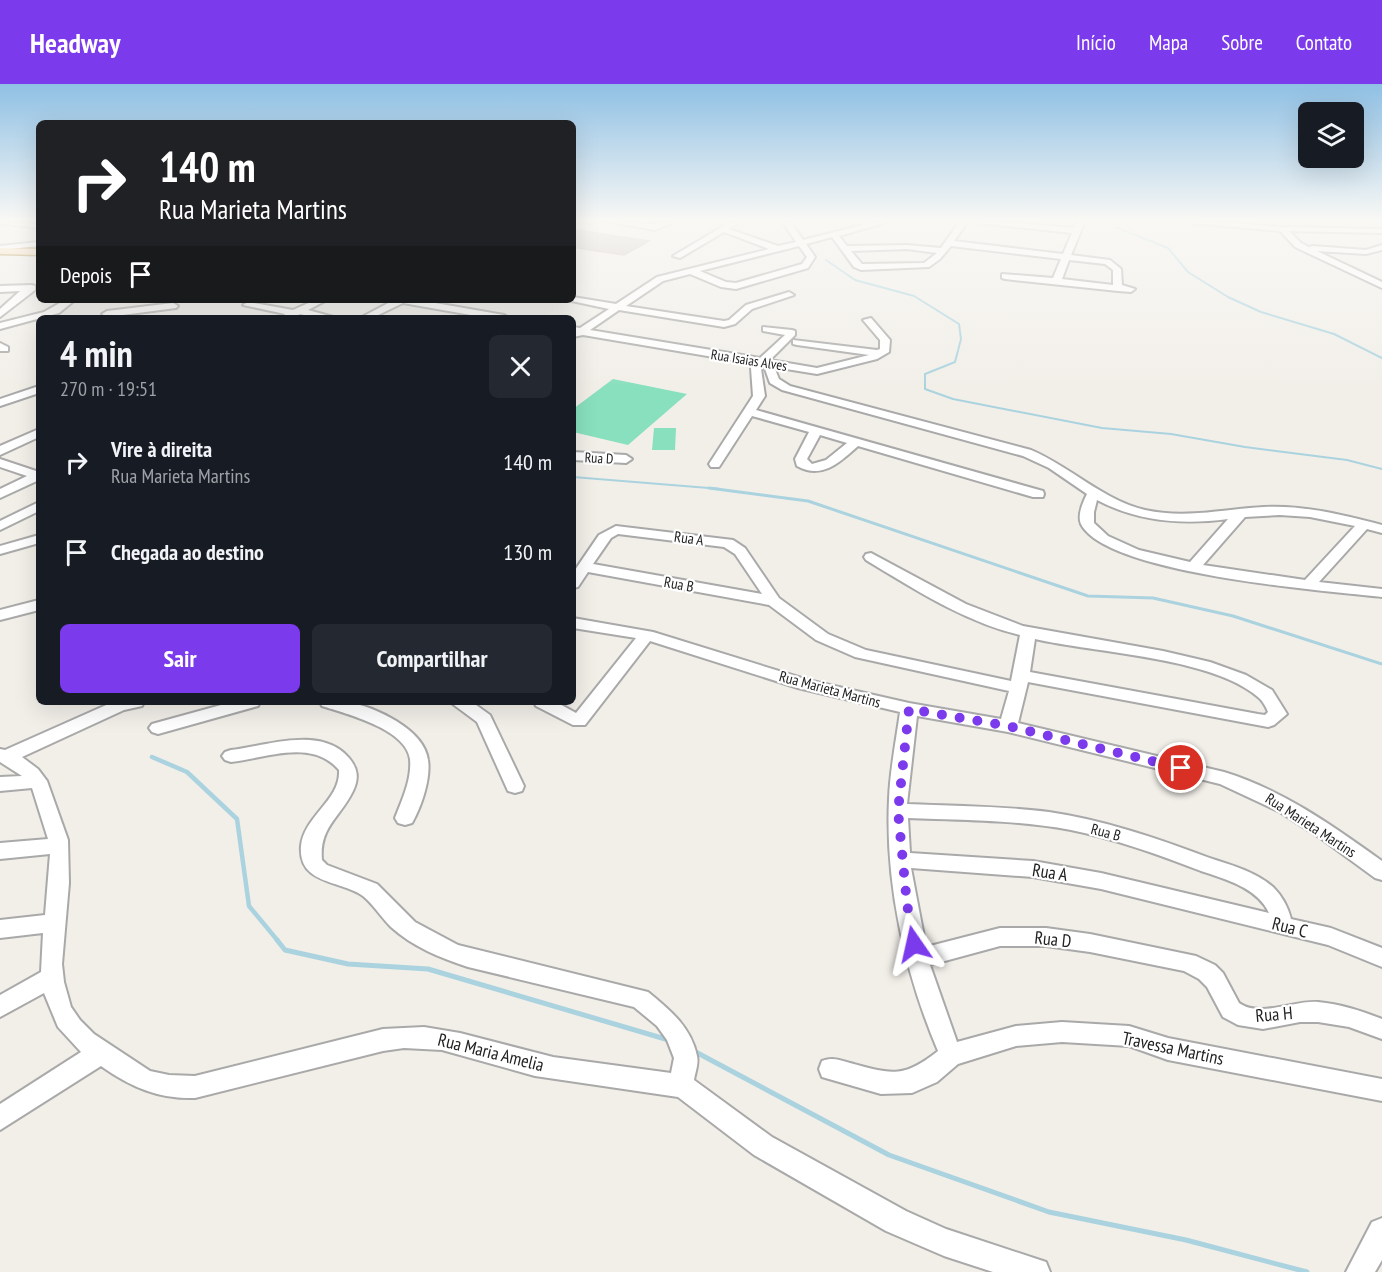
<!DOCTYPE html>
<html lang="pt">
<head>
<meta charset="utf-8">
<style>
  body { margin:0; font-family:"PT Sans Narrow",sans-serif; background:#242831; color:#f1f3f6; height:100vh; display:flex; flex-direction:column; font-size:22px; white-space:nowrap }
  * { box-sizing:border-box; margin:0 }
  p { font-size:20px; color:#9ea1a6 }
  .icon { flex:none; width:33px; height:33px; fill:none; stroke:currentColor; stroke-width:2; stroke-linecap:round; stroke-linejoin:round }
  .map { position:relative; flex:1; overflow:hidden }
  .details { position:absolute; left:36px; top:231px; width:540px; height:390px; display:flex; flex-direction:column; background:#171b24; border-radius:9px; box-shadow:0 6px 24px #0002 }
  .details>* { flex:none }
  .guide { position:absolute; left:36px; top:36px; width:540px; height:183px; border-radius:9px; box-shadow:0 6px 24px #0002; background:#202124; color:#fff; overflow:hidden }
  .buttons { position:absolute; left:1298px; top:18px; display:grid; gap:12px }
  .buttons a { display:grid; place-items:center; width:66px; height:66px; border-radius:9px; background:#171b24; box-shadow:0 6px 24px #0002; font-size:30px }
  .pin { position:absolute; display:grid; place-items:center; width:51px; height:51px; color:#fff; margin:-26px; border:3px solid #fff; border-radius:50%; box-shadow:0 2px 6px #0007 }
  .me { position:absolute; width:66px; margin:-33px; rotate:349deg; stroke-linejoin:round; filter:drop-shadow(0 0 4px #0008) }
  .turn { display:flex; align-items:center; gap:21px; height:126px; padding:0 24px; font-size:27px }
  .turn .icon { width:78px; height:78px; stroke-width:2.5 }
  .turn b { display:block; font-size:42px; line-height:51px }
  .then { display:flex; align-items:center; height:57px; padding:0 24px; background:#0003; gap:12px; font-size:22px }
  .round { display:grid; place-items:center; flex:none; width:63px; height:63px; border-radius:9px; background:#242831 }
  .head { display:flex; align-items:center; justify-content:space-between; height:102px; padding:0 24px }
  h1 { font-size:36px; font-weight:700; line-height:45px }
  .primary-button { display:flex; gap:12px; margin-top:auto; padding:12px 24px }
  .primary-button a { flex:1; height:69px; border-radius:9px; background:#7c3aed; color:#fff; font-size:24px; font-weight:700; line-height:69px; text-align:center }
  .primary-button a+a { background:#242831; color:#f1f3f6 }
  ul { padding:0; list-style:none }
  li { display:flex; align-items:center; gap:18px; height:90px; padding:0 24px }
  li div { flex:1 }
  li b { display:block; font-size:22px }
  li em { font-style:normal }
  header { display:flex; align-items:center; gap:36px; box-sizing:border-box; height:84px; padding:0 30px; background:#7c3aed; color:#fff }
  header strong { font-size:28px }
  nav { display:flex; gap:33px; margin-inline-start:auto; font-size:21px }
  .map>svg:first-child { display:block }
  .pitch { fill:#88e0be }
  .lines { fill:none; stroke-linecap:round; stroke-linejoin:round }
  .stream-far3 { stroke:#aad3df; stroke-width:2 }
  .stream-far2 { stroke:#aad3df; stroke-width:3 }
  .stream-far1 { stroke:#aad3df; stroke-width:4.5 }
  .stream { stroke:#aad3df; stroke-width:5 }
  .building { fill:#c7bfb8; stroke:#c4b6ab; stroke-width:1.5 }
  .minor-casing { stroke:#a9a9a9; stroke-width:4 }
  .major-casing { stroke:#a06b00; stroke-width:3 }
  .minor { fill:#fff; fill-rule:evenodd }
  .major { fill:#fcd6a4; fill-rule:evenodd }
  .route { stroke:#7c3aed; stroke-width:10; stroke-dasharray:0 18 }
  .labels { text-anchor:middle; dominant-baseline:central; stroke-width:4.5; stroke-linejoin:round; paint-order:stroke }
  .far-street-label { font-size:14px; fill:#222; stroke:#fff }
  .street-label { font-size:15px; fill:#222; stroke:#fff }
  .near-street-label { font-size:18px; fill:#222; stroke:#fff }
</style>
</head>
<body>
<header>
<strong>Headway</strong>
<nav><a>Início</a><a>Mapa</a><a>Sobre</a><a>Contato</a></nav>
</header>
<div class="map">
<svg width="1382" height="1188" viewBox="0 0 1382 1188">
  <rect width="100%" height="100%" fill="#f2efe9"/>
  <g class="pitch">
    <polygon points="613,295 687,310 628,361 573,348 573,325"/>
    <polygon points="654,344 676,344 675,366 652,366"/>
  </g>
  <g class="lines">
    <g class="stream-far3">
      <polyline points="1115,143 1168,164 1188,188 1228,213 1261,228 1334,250 1382,274"/>
      <polyline points="826,176 855,196 914,212 959,240 961,255 955,278 925,290 925,305 953,315 1102,344 1171,350 1245,363 1347,376 1382,385"/>
      <polyline points="573,393 721,405"/>
    </g>
    <polyline class="stream-far2" points="709,404 808,417 1088,512 1153,514 1233,532 1382,580"/>
    <polyline class="stream-far1" points="152,673 187,688 237,735 249,822 278,857"/>
    <g class="stream">
      <polyline points="277,856 285,866 348,880 428,885 672,957"/>
      <polyline points="692,966 889,1071 1049,1128 1186,1156 1307,1188"/>
    </g>
  </g>
  <polygon class="building" points="573,145 596,149 649,157 624,171 590,166 573,163"/>
  <g class="lines">
    <defs>
      <g id="minor">
        <polygon points="0,137 39,140 39,144 0,139"/>
        <path d="M 606,137 C 627,135 646,144 666,138 L 670,140 L 655,146 Z"/>
        <path d="M 732,137 L 741,137 L 729,145 L 778,162 L 796,158 L 782,137 L 790,137 L 803,156 L 879,137 L 891,137 L 839,152 L 847,162 L 907,161 L 941,164 L 960,137 L 968,137 L 954,157 L 1063,170 L 1072,149 L 977,139 L 973,137 L 996,137 L 1074,144 L 1077,137 L 1085,137 L 1071,171 L 1110,176 L 1121,185 L 1122,201 L 1135,205 L 1131,208 L 1118,207 L 1005,195 L 1002,194 L 1002,190 L 1053,194 L 1061,175 L 951,162 L 940,175 L 929,183 L 861,186 L 854,183 L 832,153 L 806,160 L 815,173 L 808,184 L 736,205 L 721,203 L 690,190 L 663,197 L 626,222 L 724,237 L 729,236 L 746,221 L 789,208 L 794,211 L 752,225 L 735,240 L 724,243 L 619,226 L 590,246 L 760,274 L 785,251 L 763,247 L 763,243 L 792,246 L 795,247 L 795,251 L 770,276 L 817,284 L 869,271 L 797,261 L 793,260 L 793,256 L 877,266 L 880,265 L 880,256 L 863,236 L 871,234 L 890,256 L 889,268 L 877,275 L 817,290 L 774,283 L 779,295 L 790,302 L 1031,366 C 1071,383 1103,416 1145,426 C 1186,435 1224,425 1264,423 C 1304,421 1344,431 1382,441 L 1382,449 L 1367,445 L 1319,498 L 1382,505 L 1382,513 C 1326,507 1106,490 1081,440 C 1077,431 1083,418 1087,410 L 1049,384 L 1023,372 L 782,306 L 770,299 L 764,282 L 761,285 L 765,312 L 756,326 L 1043,407 L 1044,410 L 1043,413 L 1033,413 L 858,362 C 840,378 822,396 797,382 L 795,375 L 809,348 L 752,332 L 719,383 L 711,383 L 709,380 L 753,312 L 751,284 L 755,280 L 583,251 L 573,253 L 573,243 L 580,244 L 609,225 L 567,216 L 573,216 L 573,213 L 616,220 L 657,193 L 769,165 L 724,148 L 680,174 L 673,172 ZM 799,162 L 807,173 L 802,180 L 736,199 L 726,198 L 700,187 ZM 907,165 L 937,169 L 924,179 L 862,180 L 851,167 ZM 1069,176 L 1105,180 L 1113,186 L 1113,201 L 1062,195 ZM 820,351 L 847,359 L 826,376 L 812,380 L 807,375 ZM 1097,416 C 1139,438 1183,441 1228,435 L 1190,478 L 1139,466 L 1108,452 L 1094,439 L 1094,428 ZM 1280,431 L 1310,433 L 1355,442 L 1305,496 L 1203,481 L 1245,433 Z"/>
        <polygon points="1186,137 1212,137 1282,143 1382,145 1382,149 1289,147 1301,159 1309,163 1313,162 1366,166 1382,161 1382,166 1366,170 1317,167 1382,198 1382,204 1295,163 1280,147 1190,139"/>
        <polygon points="39,158 39,162 0,166 0,162"/>
        <polygon points="32,201 35,202 35,206 0,233 0,225 20,207 0,208 0,202"/>
        <polygon points="65,216 75,216 59,229 0,245 0,239 44,228"/>
        <polygon points="315,216 327,216 308,226 337,234 318,234 300,230 292,234 280,234 285,230 243,221 248,218 293,226"/>
        <polygon points="394,216 418,216 504,231 509,234 488,234 403,219 372,234 360,234"/>
        <polygon points="173,219 178,222 176,224 107,233 102,230 107,227"/>
        <polygon points="0,259 8,263 8,267 0,267"/>
        <polygon points="39,302 39,309 0,322 0,315"/>
        <polygon points="39,345 39,353 0,371 0,362"/>
        <polygon points="573,368 626,371 632,375 626,379 573,376"/>
        <polygon points="0,375 39,388 39,396 0,414 0,405 27,392 0,383"/>
        <polygon points="39,418 39,427 0,446 0,437"/>
        <path d="M 616,442 L 733,456 L 745,464 L 779,514 L 828,550 L 866,566 L 1011,597 L 1020,551 C 965,538 914,505 866,476 L 864,473 L 866,470 L 871,469 L 966,520 L 1023,542 L 1163,567 L 1210,578 L 1246,591 L 1272,606 L 1287,630 L 1274,641 L 1268,643 L 1028,598 L 1018,639 L 1224,688 C 1283,706 1333,742 1382,777 L 1382,796 L 1375,794 L 1319,753 L 1280,728 L 1220,700 L 1008,648 L 917,632 L 907,720 C 955,722 1002,722 1049,728 C 1104,736 1156,754 1207,773 C 1230,781 1255,787 1273,803 C 1282,812 1288,823 1291,835 L 1331,844 L 1382,864 L 1382,883 L 1328,861 L 1101,805 L 1033,793 L 911,784 L 926,863 L 1000,844 L 1046,844 L 1090,850 L 1196,872 L 1215,881 L 1223,889 L 1239,919 C 1260,934 1294,916 1318,918 C 1341,920 1361,927 1382,935 L 1382,955 L 1349,943 L 1318,938 L 1300,938 L 1263,945 L 1238,941 L 1223,933 L 1207,903 L 1199,895 L 1184,887 L 1090,868 L 1046,862 L 1000,862 L 930,881 L 957,958 L 1016,942 L 1062,938 L 1129,942 L 1168,954 L 1382,995 L 1382,1017 L 1168,976 L 1129,962 L 1062,958 L 1016,962 L 958,980 L 937,998 L 912,1009 L 881,1010 L 822,993 L 819,985 L 822,977 C 833,973 839,976 850,979 C 891,990 903,995 938,967 C 905,889 885,800 889,715 C 890,686 896,657 900,628 L 798,604 L 650,557 L 585,641 L 573,641 L 536,622 L 534,618 L 556,618 L 576,629 L 636,554 L 573,544 L 573,534 L 653,548 L 808,596 L 909,619 L 1001,635 L 1009,607 L 855,573 L 816,556 L 769,521 L 588,488 L 578,503 L 573,504 L 573,489 L 599,451 ZM 618,450 L 724,463 L 735,470 L 762,510 L 593,480 L 611,454 ZM 1035,555 C 1095,569 1212,573 1258,613 C 1263,617 1266,623 1268,628 L 1265,631 L 1258,630 L 1030,588 ZM 908,734 C 962,736 1017,736 1071,746 C 1116,755 1159,771 1201,787 C 1225,795 1258,804 1269,829 L 1101,789 L 1033,777 L 910,769 Z"/>
        <polygon points="39,451 39,459 0,470 0,462"/>
        <polygon points="39,516 39,526 0,536 0,526"/>
        <path d="M 113,618 L 144,618 L 142,622 L 124,626 L 22,673 L 38,685 L 47,697 L 68,756 L 69,799 L 62,880 L 64,898 L 71,923 L 80,936 L 94,950 L 150,987 L 169,991 L 195,992 L 383,945 L 424,943 L 460,949 L 553,973 L 671,989 L 674,974 L 667,956 L 657,942 L 634,923 L 468,883 C 441,874 413,863 391,843 C 381,833 374,821 363,812 C 341,796 298,801 301,762 C 304,732 341,716 339,686 C 312,654 266,674 231,678 L 225,676 L 222,672 L 225,668 L 231,666 C 267,662 321,641 349,674 C 358,685 359,694 353,707 C 340,734 319,743 322,776 L 327,781 L 377,800 L 415,838 L 458,861 L 648,908 C 670,926 691,943 697,972 C 699,979 695,989 694,996 L 772,1053 L 906,1127 L 946,1145 L 1046,1178 L 1050,1188 L 993,1188 L 944,1172 L 886,1147 L 754,1071 L 678,1013 L 535,992 L 442,966 L 404,964 L 383,967 L 195,1014 C 158,1015 131,1003 101,982 L 0,1046 L 0,1020 L 81,968 L 58,943 L 44,909 L 0,933 L 0,911 L 41,888 L 43,849 L 0,854 L 0,836 L 45,831 L 50,770 L 0,775 L 0,759 L 48,755 L 32,704 L 0,707 L 0,693 L 22,692 L 0,678 L 0,665 L 5,666 Z"/>
        <polygon points="232,618 260,618 258,622 158,650 152,648 149,644 152,640"/>
        <path d="M 320,618 C 329,618 339,617 348,618 C 375,623 424,645 428,676 C 431,695 421,723 412,739 L 405,741 L 398,739 L 395,734 C 402,716 412,695 410,675 C 406,645 347,630 322,622 Z"/>
        <polygon points="450,618 472,618 490,631 524,702 522,707 515,709 508,707 477,638"/>
        <polygon points="1382,1134 1382,1176 1375,1188 1346,1188 1372,1138"/>
      </g>
      <polygon id="major" points="0,164 39,165 39,171 0,170"/>
    </defs>
    <use href="#minor" class="minor-casing"/>
    <use href="#major" class="major-casing"/>
    <use href="#minor" class="minor"/>
    <use href="#major" class="major"/>
  </g>
  <linearGradient id="sky" x2="0" y2="1"><stop stop-color="#8fc0e4"/><stop offset="0.45" stop-color="#f9f8f5"/><stop offset="1" stop-color="#f9f8f5" stop-opacity="0"/></linearGradient>
  <rect width="1382" height="303" fill="url(#sky)"/>
  <g class="lines">
    <polyline class="route" points="914,860 907,820 898,727 909,625 1008,642 1181,684"/>
  </g>
  <g class="labels">
    <g class="far-street-label">
      <text transform="translate(749 276) rotate(9)">Rua Isaias Alves</text>
      <text transform="translate(599 374) rotate(3)">Rua D</text>
    </g>
    <g class="street-label">
      <text transform="translate(689 454) rotate(8)">Rua A</text>
      <text transform="translate(679 500) rotate(10)">Rua B</text>
      <text transform="translate(830 605) rotate(15)">Rua Marieta Martins</text>
      <text transform="translate(1311 741) rotate(33)">Rua Marieta Martins</text>
      <text transform="translate(1106 748) rotate(15)">Rua B</text>
    </g>
    <g class="near-street-label">
      <text transform="translate(1050 788) rotate(9)">Rua A</text>
      <text transform="translate(1290 843) rotate(14)">Rua C</text>
      <text transform="translate(1053 855) rotate(6)">Rua D</text>
      <text transform="translate(1274 930) rotate(-5)">Rua H</text>
      <text transform="translate(1173 964) rotate(12)">Travessa Martins</text>
      <text transform="translate(491 968) rotate(14)">Rua Maria Amelia</text>
    </g>
  </g>
</svg>
<div class="buttons">
<a><svg class="icon" aria-label="layers" viewBox="0 0 24 24"><path d="M12 4l9 5-9 5-9-5zM3 14l9 5 9-5"/></svg></a>
</div>
<div class="pin" style="left:1181px;top:684px;background:#d93025"><svg class="icon" aria-label="arrive" viewBox="0 0 24 24"><path d="M6 21V4h12l-3 4 3 4H6"/></svg></div>
<svg class="me" style="left:914px;top:860px" viewBox="-20 -20 40 40"><path d="M0-17L14 15 0 8-14 15z" fill="#7c3aed" stroke="#fff" stroke-width="4"/></svg>
<div class="guide">
<div class="turn"><svg class="icon" aria-label="right" viewBox="0 0 24 24"><path d="M7 20v-9h11M14 6l5 5-5 5"/></svg><div><b>140 m</b>Rua Marieta Martins</div></div>
<div class="then">Depois<svg class="icon" aria-label="arrive" viewBox="0 0 24 24"><path d="M6 21V4h12l-3 4 3 4H6"/></svg></div>
</div>
<section class="details">
<div class="head"><div><h1>4 min</h1><p>270 m · 19:51</p></div><a class="round"><svg class="icon" aria-label="close" viewBox="0 0 24 24"><path d="M6 6l12 12M18 6L6 18"/></svg></a></div>
<ul>
<li><svg class="icon" aria-label="right" viewBox="0 0 24 24"><path d="M7 20v-9h11M14 6l5 5-5 5"/></svg><div><b>Vire à direita</b><p>Rua Marieta Martins</p></div><em>140 m</em></li>
<li><svg class="icon" aria-label="arrive" viewBox="0 0 24 24"><path d="M6 21V4h12l-3 4 3 4H6"/></svg><div><b>Chegada ao destino</b></div><em>130 m</em></li>
</ul>
<div class="primary-button"><a>Sair</a><a>Compartilhar</a></div>
</section>
</div>
</body>
</html>
